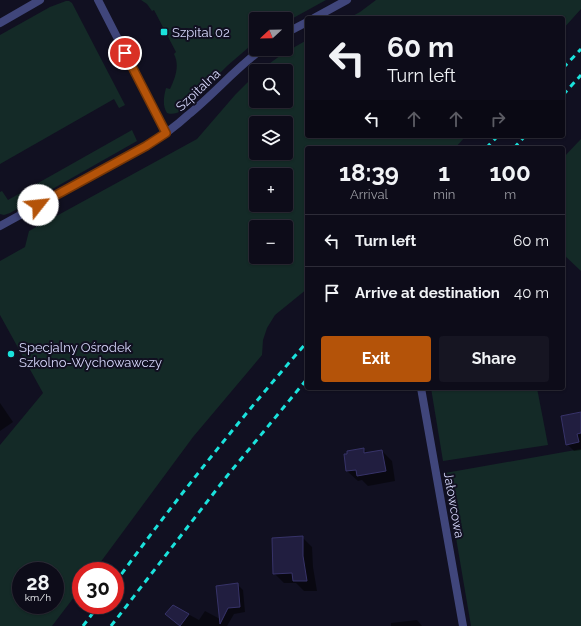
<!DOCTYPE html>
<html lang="en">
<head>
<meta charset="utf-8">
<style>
  body { margin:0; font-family:Raleway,sans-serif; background:#161522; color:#f1f3f6; height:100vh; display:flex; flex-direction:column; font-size:15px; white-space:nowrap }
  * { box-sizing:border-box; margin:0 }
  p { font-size:13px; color:#9a9ba2 }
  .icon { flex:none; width:22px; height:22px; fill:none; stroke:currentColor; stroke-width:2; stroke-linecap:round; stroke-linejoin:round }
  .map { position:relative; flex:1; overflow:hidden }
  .drawer { position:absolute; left:305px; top:146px; width:260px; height:244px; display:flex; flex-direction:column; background:#0d0c19; border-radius:4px; box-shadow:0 1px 3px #0004,0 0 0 1px #2d2c38 }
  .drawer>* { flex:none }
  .hud { position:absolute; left:305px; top:16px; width:260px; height:122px; border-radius:4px; box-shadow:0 1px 3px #0004,0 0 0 1px #2d2c38; background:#0d0c19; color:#f1f3f6; overflow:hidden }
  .needle { width:26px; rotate:248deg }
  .buttons { position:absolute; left:249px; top:12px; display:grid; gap:8px }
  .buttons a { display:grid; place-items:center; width:44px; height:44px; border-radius:4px; background:#0d0c19; box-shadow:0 1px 3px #0004,0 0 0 1px #2d2c38; font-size:20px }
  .speed { position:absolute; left:12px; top:562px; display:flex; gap:8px; font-size:20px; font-weight:700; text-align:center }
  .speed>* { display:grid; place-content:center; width:52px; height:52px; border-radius:50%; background:#0d0c19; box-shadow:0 1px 3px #0004,0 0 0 1px #2d2c38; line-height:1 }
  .speed small { font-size:10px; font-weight:400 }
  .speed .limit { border:6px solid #d22; background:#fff; color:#111 }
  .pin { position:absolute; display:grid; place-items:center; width:34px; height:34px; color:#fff; margin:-17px; border:2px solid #fff; border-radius:50%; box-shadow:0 1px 4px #0007 }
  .me { position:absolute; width:44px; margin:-22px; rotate:61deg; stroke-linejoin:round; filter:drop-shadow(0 0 3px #0008) }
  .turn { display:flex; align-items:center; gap:14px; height:84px; padding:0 16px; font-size:18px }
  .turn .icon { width:52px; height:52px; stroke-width:2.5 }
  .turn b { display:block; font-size:28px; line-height:34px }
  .lanes { display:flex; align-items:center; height:38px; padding:0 16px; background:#0003; justify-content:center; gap:20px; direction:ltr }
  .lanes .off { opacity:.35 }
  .eta { display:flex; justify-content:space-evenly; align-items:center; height:68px; text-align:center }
  .eta b { font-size:24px; font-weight:700; line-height:28px }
  .cta { display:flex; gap:8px; margin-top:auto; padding:8px 16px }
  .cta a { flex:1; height:46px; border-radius:4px; background:#b45309; color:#fff; font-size:16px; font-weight:700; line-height:46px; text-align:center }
  .cta a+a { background:#161522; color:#f1f3f6 }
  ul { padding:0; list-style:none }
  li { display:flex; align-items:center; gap:12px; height:52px; padding:0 16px; border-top:1px solid #2d2c38 }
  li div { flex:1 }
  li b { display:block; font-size:15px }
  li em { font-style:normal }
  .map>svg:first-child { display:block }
  .green { fill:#142a27; fill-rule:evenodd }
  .shadow { fill:#0007 }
  .building { fill:#211e40; stroke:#373369 }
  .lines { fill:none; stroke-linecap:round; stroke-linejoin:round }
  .street { stroke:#40467b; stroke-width:8 }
  .rail { stroke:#1ae2dc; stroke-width:3; stroke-dasharray:6 5; stroke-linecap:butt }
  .route-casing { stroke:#753606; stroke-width:10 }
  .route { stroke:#b45309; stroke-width:7 }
  .poi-dot { fill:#1ae2dc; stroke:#111021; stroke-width:1.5 }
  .labels { text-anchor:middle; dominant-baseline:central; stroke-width:4; stroke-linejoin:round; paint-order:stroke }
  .poi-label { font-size:13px; fill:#d5d6fa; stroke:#111021; text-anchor:start }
  .street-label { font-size:13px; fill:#d5d6fa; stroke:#111021 }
</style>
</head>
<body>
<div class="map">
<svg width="581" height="626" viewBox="0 0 581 626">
  <rect width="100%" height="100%" fill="#111021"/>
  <g class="green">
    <path d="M 141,0 L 326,0 L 286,22 L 286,19 L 256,19 L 256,41 L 227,66 L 182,111 C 176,113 173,115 167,113 C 162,105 164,96 166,88 L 170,89 C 175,78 180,66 174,54 L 176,52 L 154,10 L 152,11 L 147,4 Z"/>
    <polygon points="376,0 581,0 581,9 563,29 563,18 349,18 360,12"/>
    <polygon points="66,1 69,1 72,3 125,105 119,108 114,99 0,164 0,35 50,7"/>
    <path d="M 307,40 L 307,136 L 466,136 L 455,148 L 307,148 L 307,289 L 275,315 L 267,328 L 263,340 L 262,355 L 193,437 L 94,571 L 81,571 L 81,588 L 52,626 L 0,626 L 0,445 L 43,393 L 0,315 L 0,261 L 25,247 L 29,231 L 197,139 L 235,95 L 256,74 L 256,101 L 286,101 L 286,71 L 259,71 L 284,53 ZM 256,123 L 286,123 L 286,153 L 256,153 ZM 256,175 L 286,175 L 286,205 L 256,205 ZM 256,227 L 286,227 L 286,257 L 256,257 ZM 21,571 L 55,571 L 55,605 L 21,605 Z"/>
    <polygon points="132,130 137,141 10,213 4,215 0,214 0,192 2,191 8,200"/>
    <polygon points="581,139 581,271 563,254 563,158"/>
    <polygon points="431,388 537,388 548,445 443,461"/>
    <polygon points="581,449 581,626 471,626 445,473"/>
  </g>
  <g class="shadow">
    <polygon points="0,403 13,422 0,431"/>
    <polygon points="581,413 581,450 574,451 567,444"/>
    <polygon points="363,449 368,453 382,451 392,461 395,481 368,486 362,480 358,481 347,471 345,455"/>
    <polygon points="302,537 312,547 313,567 317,591 304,591 296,583 284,583 274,573"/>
    <polygon points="237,584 243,590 245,612 234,614 227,626 180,626 172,619 173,606 199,620 205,611 220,619"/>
    <polygon points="417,620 422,626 391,626 391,623"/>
  </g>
  <g class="building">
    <polygon points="581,412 581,433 577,434 579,442 566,445 561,416"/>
    <polygon points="364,448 364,453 382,450 386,471 357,476 356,470 346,471 344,454 347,454 347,451"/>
    <polygon points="303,536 303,556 307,581 293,581 292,573 273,574 272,538"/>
    <polygon points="238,583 240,607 228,608 220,624 216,586"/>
    <polygon points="173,605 189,614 180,626 165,614"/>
  </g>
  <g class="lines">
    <g class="street">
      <polyline points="98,0 166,133"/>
      <polyline points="314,18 347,0"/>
      <polyline points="0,23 40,0"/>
      <polyline points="286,33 307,22"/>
      <path d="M 0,226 L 146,146 C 161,137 175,127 188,115 C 214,94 235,69 262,49"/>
      <polyline points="421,388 463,626"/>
    </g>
    <g class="rail">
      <polyline points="563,68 581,49"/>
      <polyline points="563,95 581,75"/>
      <polyline points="486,148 498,136"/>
      <polyline points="514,148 525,136"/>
      <path d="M 115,583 C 175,500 240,419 307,342"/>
      <polyline points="83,626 99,605"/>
      <polyline points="111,626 227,476 307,379"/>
    </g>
  </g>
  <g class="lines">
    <defs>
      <polyline id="route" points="38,205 146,146 166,133 125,53"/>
    </defs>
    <use href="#route" class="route-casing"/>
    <use href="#route" class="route"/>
  </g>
  <g class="poi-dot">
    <rect x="160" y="28" width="8" height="8" rx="2"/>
    <circle cx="11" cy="354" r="4"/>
  </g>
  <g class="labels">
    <g class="poi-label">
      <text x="172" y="32">Szpital 02</text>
      <text x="19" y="347">Specjalny Ośrodek<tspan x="19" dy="15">Szkolno-Wychowawczy</tspan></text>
    </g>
    <g class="street-label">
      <text transform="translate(198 90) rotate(-43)">Szpitalna</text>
      <text transform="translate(454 505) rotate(80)">Jałowcowa</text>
    </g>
  </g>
</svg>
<div class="buttons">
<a><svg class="needle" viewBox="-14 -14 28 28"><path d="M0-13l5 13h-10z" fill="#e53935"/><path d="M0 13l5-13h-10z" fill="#9a9ba2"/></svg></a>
<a><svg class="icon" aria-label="search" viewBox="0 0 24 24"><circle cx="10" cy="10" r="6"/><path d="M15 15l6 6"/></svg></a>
<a><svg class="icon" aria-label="layers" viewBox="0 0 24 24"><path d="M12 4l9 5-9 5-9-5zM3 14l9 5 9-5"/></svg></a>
<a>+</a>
<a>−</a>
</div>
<div class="speed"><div>28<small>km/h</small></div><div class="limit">30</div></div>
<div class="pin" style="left:125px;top:53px;background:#d93025"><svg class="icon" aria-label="arrive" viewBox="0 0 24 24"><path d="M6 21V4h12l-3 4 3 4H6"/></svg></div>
<svg class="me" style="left:38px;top:205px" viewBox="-20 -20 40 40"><circle r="19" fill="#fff"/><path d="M0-13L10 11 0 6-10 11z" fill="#b45309"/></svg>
<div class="hud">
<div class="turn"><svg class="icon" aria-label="left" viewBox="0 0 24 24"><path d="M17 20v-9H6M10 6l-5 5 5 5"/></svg><div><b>60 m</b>Turn left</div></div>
<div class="lanes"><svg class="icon" aria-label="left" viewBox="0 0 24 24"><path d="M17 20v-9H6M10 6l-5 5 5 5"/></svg><svg class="icon off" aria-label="ahead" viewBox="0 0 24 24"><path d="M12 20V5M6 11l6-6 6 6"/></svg><svg class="icon off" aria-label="ahead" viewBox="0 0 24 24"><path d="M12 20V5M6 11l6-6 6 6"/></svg><svg class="icon off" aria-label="right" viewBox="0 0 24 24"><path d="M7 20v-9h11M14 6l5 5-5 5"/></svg></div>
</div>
<section class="drawer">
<div class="eta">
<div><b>18:39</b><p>Arrival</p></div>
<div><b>1</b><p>min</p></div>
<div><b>100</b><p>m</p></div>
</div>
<ul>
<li><svg class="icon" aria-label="left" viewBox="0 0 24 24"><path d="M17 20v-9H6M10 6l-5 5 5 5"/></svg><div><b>Turn left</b></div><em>60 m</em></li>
<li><svg class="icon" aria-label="arrive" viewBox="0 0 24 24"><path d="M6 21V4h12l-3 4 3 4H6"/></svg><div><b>Arrive at destination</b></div><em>40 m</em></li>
</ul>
<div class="cta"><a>Exit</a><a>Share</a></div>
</section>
</div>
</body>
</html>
